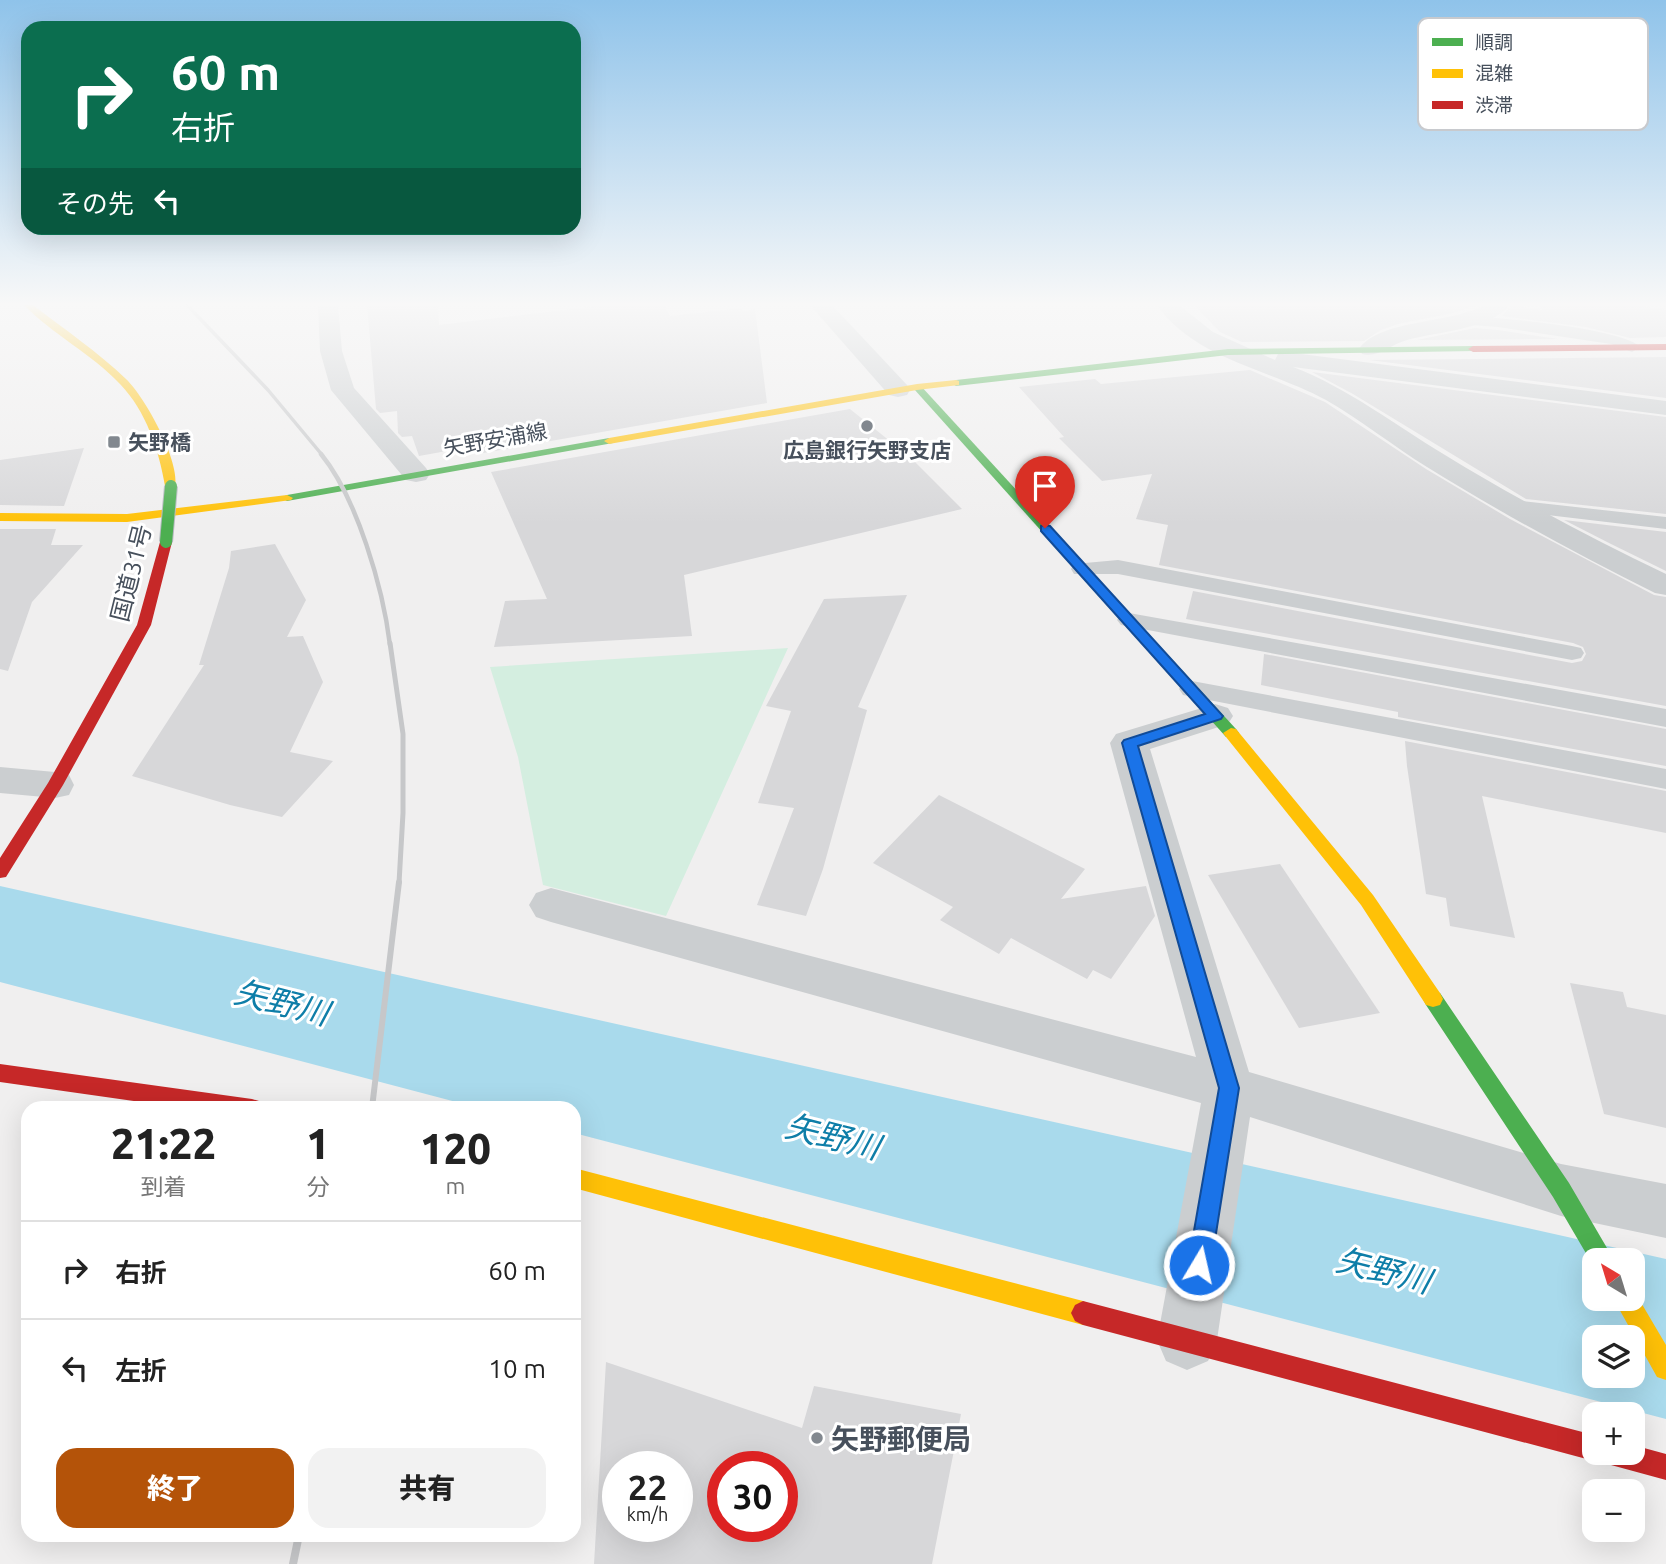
<!DOCTYPE html>
<html lang="ja">
<head>
<meta charset="utf-8">
<style>
  body { margin:0; font-family:Ubuntu,"Noto Sans JP",sans-serif; background:#f2f2f2; color:#222; height:100vh; display:flex; flex-direction:column; font-size:26px; white-space:nowrap }
  * { box-sizing:border-box; margin:0 }
  p { font-size:23px; color:#767676 }
  .icon { flex:none; width:38px; height:38px; fill:none; stroke:currentColor; stroke-width:2; stroke-linecap:round; stroke-linejoin:round }
  .map { position:relative; flex:1; overflow:hidden }
  .drawer { position:absolute; left:21px; top:1101px; width:560px; height:441px; display:flex; flex-direction:column; background:#fff; border-radius:21px; box-shadow:0 7px 28px #0002 }
  .drawer>* { flex:none }
  .guide { position:absolute; left:21px; top:21px; width:560px; height:214px; border-radius:21px; box-shadow:0 7px 28px #0002; background:#0b6e4f; color:#fff; overflow:hidden }
  .needle { width:46px; rotate:322deg }
  .controls { position:absolute; left:1582px; top:1248px; display:grid; gap:14px }
  .controls a { display:grid; place-items:center; width:63px; height:63px; border-radius:14px; background:#fff; box-shadow:0 7px 28px #0002; font-size:35px }
  .speed { position:absolute; left:602px; top:1451px; display:flex; gap:14px; font-size:35px; font-weight:700; text-align:center }
  .speed>* { display:grid; place-content:center; width:91px; height:91px; border-radius:50%; background:#fff; box-shadow:0 7px 28px #0002; line-height:1 }
  .speed small { font-size:18px; font-weight:400 }
  .speed .limit { border:10px solid #d22; background:#fff; color:#111 }
  .pin { position:absolute; display:grid; place-items:center; width:60px; height:60px; color:#fff; margin:-72px -30px; border-radius:50% 50% 50% 0; rotate:-45deg; box-shadow:0 0 7px #0007 }
  .pin .icon { rotate:45deg }
  .me { position:absolute; width:77px; margin:-38px; rotate:9deg; stroke-linejoin:round; filter:drop-shadow(0 0 5px #0008) }
  .turn { display:flex; align-items:center; gap:24px; height:147px; padding:0 35px; font-size:32px }
  .turn .icon { width:91px; height:91px; stroke-width:2.5 }
  .turn b { display:block; font-size:49px; line-height:60px }
  .then { display:flex; align-items:center; height:66px; padding:0 35px; background:#0003; gap:14px; font-size:26px }
  .eta { display:flex; justify-content:space-evenly; align-items:center; height:119px; text-align:center }
  .eta b { font-size:42px; font-weight:800; line-height:49px }
  .button { display:flex; gap:14px; margin-top:auto; padding:14px 35px }
  .button a { flex:1; height:80px; border-radius:21px; background:#b45309; color:#fff; font-size:28px; font-weight:800; line-height:80px; text-align:center }
  .button a+a { background:#f2f2f2; color:#222 }
  ul { padding:0; list-style:none }
  li { display:flex; align-items:center; gap:21px; height:98px; padding:0 35px; border-top:2px solid #e0e0e0 }
  li div { flex:1 }
  li b { display:block; font-size:26px }
  li em { font-style:normal }
  .map>svg:first-child { display:block }
  .green { fill:#d4eee0 }
  .lines { fill:none; stroke-linecap:round; stroke-linejoin:round }
  .river { fill:#a9daec; fill-rule:evenodd }
  .building { fill:#d7d7d9; fill-rule:evenodd }
  .lane { fill:#cbced0; fill-rule:evenodd }
  .street { fill:#cbced0; fill-rule:evenodd }
  .fast { fill:#4caf50; fill-rule:evenodd }
  .slow { fill:#ffc107; fill-rule:evenodd }
  .jam { fill:#c62828; fill-rule:evenodd }
  .rail-far4 { stroke:#c6c7c9; stroke-width:3.5 }
  .rail-far3 { stroke:#c6c7c9; stroke-width:4.5 }
  .rail-far2 { stroke:#c6c7c9; stroke-width:5 }
  .rail-far1 { stroke:#c6c7c9; stroke-width:6 }
  .rail { stroke:#c6c7c9; stroke-width:8 }
  .fast-bridge-casing { stroke:#b5b9bf; stroke-width:14; stroke-linecap:butt }
  .fast-bridge { stroke:#4caf50; stroke-width:12 }
  .route { fill:#1a73e8; stroke:#114b97; stroke-width:2 }
  .poi-dot { fill:#82888f; stroke:#fff; stroke-width:2.5 }
  .labels { text-anchor:middle; dominant-baseline:central; stroke-width:6; stroke-linejoin:round; paint-order:stroke }
  .far-street-label { font-size:21px; fill:#47505c; stroke:#fff }
  .far-poi-label { font-size:21px; font-weight:bold; fill:#47505c; stroke:#fff; text-anchor:start }
  .street-label { font-size:24px; fill:#47505c; stroke:#fff }
  .near-poi-label { font-size:28px; font-weight:bold; fill:#47505c; stroke:#fff; text-anchor:start }
  .near-water-label { font-size:32px; font-style:italic; fill:#0e7ea8; stroke:#fff }
  .key { fill:#fff; stroke:#c8cace; stroke-width:2 }
  .key-label { font-size:19px; fill:#47505c }
</style>
</head>
<body>
<div class="map">
<svg width="1666" height="1564" viewBox="0 0 1666 1564">
  <rect width="100%" height="100%" fill="#f0efef"/>
  <polygon class="green" points="788,648 666,916 543,885 518,757 490,667"/>
  <g class="lines">
    <path class="river" d="M 0,886 L 1666,1259 L 1666,1419 L 574,1133 L 574,1108 L 479,1108 L 0,982 ZM 1594,1260 L 1633,1260 L 1633,1298 L 1594,1298 ZM 1594,1337 L 1633,1337 L 1633,1376 L 1594,1376 Z"/>
  </g>
  <g class="building">
    <polygon points="367,305 438,305 439,325 604,305 664,305 670,316 741,308 742,311 755,309 767,403 483,453 480,445 419,456 412,436 402,437 398,433 397,411 380,413 376,409"/>
    <polygon points="1194,305 1478,305 1453,313 1398,324 1381,330 1364,341 1242,342 1220,332"/>
    <polygon points="1512,305 1542,310 1541,305 1635,305 1666,310 1666,337 1630,338 1586,327 1502,316"/>
    <polygon points="1475,328 1498,330 1558,339 1417,340"/>
    <polygon points="1666,357 1666,398 1369,360"/>
    <polygon points="1250,370 1325,402 1426,469 1510,519 1654,595 1666,597 1666,706 1186,619 1193,591 1572,663 1582,661 1586,654 1583,647 1573,643 1159,565 1168,525 1136,519 1152,474 1102,481 1059,438 1064,437 1019,387 1095,379 1101,384"/>
    <polygon points="1312,372 1666,417 1666,514 1526,499 1353,394"/>
    <polygon points="850,409 911,458 962,509 684,575 692,636 494,647 505,601 547,599 491,472"/>
    <polygon points="84,448 64,506 0,505 0,460"/>
    <polygon points="1564,520 1666,532 1666,571 1611,544"/>
    <polygon points="0,529 56,529 51,545 83,545 32,602 8,671 0,669"/>
    <polygon points="275,544 306,600 287,637 303,636 323,682 290,752 333,761 282,817 230,805 132,776 204,665 199,665 229,568 231,551"/>
    <polygon points="907,595 858,707 867,710 823,869 806,916 757,905 794,808 758,803 791,711 766,706 824,599"/>
    <polygon points="1264,654 1666,729 1666,766 1398,717 1398,712 1261,685"/>
    <polygon points="1405,741 1666,791 1666,833 1482,796 1515,938 1450,926 1446,898 1426,894 1407,766"/>
    <polygon points="939,795 1085,869 1061,899 1146,886 1155,916 1111,979 1093,970 1087,979 1011,938 999,954 940,920 953,907 873,863"/>
    <polygon points="1280,864 1380,1013 1299,1028 1208,875"/>
    <polygon points="1570,983 1623,992 1627,1007 1666,1015 1666,1128 1604,1114"/>
    <path d="M 606,1362 L 802,1428 L 814,1386 L 961,1414 L 932,1564 L 594,1564 ZM 618,1466 L 677,1466 L 677,1526 L 618,1526 ZM 723,1466 L 782,1466 L 782,1526 L 723,1526 Z"/>
  </g>
  <g class="lines">
    <g class="lane">
      <path d="M 1465,316 C 1495,317 1623,328 1640,347 L 1632,352 L 1611,344 L 1498,327 L 1459,324 L 1457,321 Z"/>
      <polygon points="1512,500 1666,517 1666,529 1505,510 1502,506 1505,502"/>
      <polygon points="1118,560 1572,646 1581,648 1584,653 1581,658 1572,660 1118,574 1074,574 1071,569 1074,564"/>
      <polygon points="1129,613 1666,709 1666,727 1121,625 1117,620 1121,615"/>
      <polygon points="1192,681 1666,769 1666,789 1183,695 1179,689 1183,683"/>
    </g>
    <g class="street">
      <polygon points="318,305 338,305 342,351 354,388 426,468 430,474 426,480 416,482 406,480 331,390 320,351"/>
      <polygon points="810,305 832,305 907,385 910,390 907,395 898,397 889,395"/>
      <path d="M 1157,305 L 1179,305 L 1213,332 L 1275,360 L 1278,354 L 1286,352 L 1666,401 L 1666,415 L 1293,367 C 1348,388 1395,425 1445,455 C 1517,499 1591,538 1666,574 L 1666,595 L 1655,593 C 1577,554 1501,513 1427,467 C 1393,446 1361,420 1326,400 C 1272,370 1194,359 1157,305 Z"/>
      <path d="M 1484,305 L 1509,305 C 1493,329 1435,332 1407,340 C 1391,344 1379,358 1362,354 L 1359,349 C 1379,319 1452,324 1484,305 Z"/>
      <polygon points="1215,704 1228,708 1233,716 1228,724 1150,749 1249,1072 1561,1164 1666,1184 1666,1238 1561,1216 1250,1117 1217,1340 1208,1361 1187,1370 1166,1361 1157,1340 1201,1103 551,922 536,917 529,905 536,893 551,888 1196,1057 1110,743 1116,734"/>
      <polygon points="0,767 55,772 69,775 74,785 69,795 55,798 0,793"/>
    </g>
    <g class="fast">
      <polygon points="1473,346 1476,347 1476,351 1228,355 956,386 951,383 956,380 1228,349"/>
      <polygon points="914,385 920,385 1236,729 1239,733 1236,737 1226,737 914,389"/>
      <polygon points="609,438 614,441 613,443 287,501 281,498 287,495"/>
      <polygon points="1433,991 1440,993 1569,1183 1614,1260 1594,1260 1594,1267 1553,1197 1426,1005 1423,999 1426,993"/>
    </g>
    <g class="slow">
      <path d="M 24,305 L 33,305 C 64,329 98,352 126,379 C 145,397 181,462 175,488 L 165,486 C 159,450 146,411 120,384 C 92,354 52,334 24,305 Z"/>
      <polygon points="956,380 959,381 959,385 917,390 609,444 604,441 609,438 917,384"/>
      <polygon points="287,495 293,498 291,500 127,522 0,521 0,513 127,514"/>
      <polygon points="1231,728 1236,729 1373,895 1440,993 1443,999 1440,1005 1433,1007 1426,1005 1361,905 1226,737 1223,733"/>
      <polygon points="574,1168 1083,1301 1091,1305 1095,1313 1091,1321 1083,1325 574,1188"/>
      <polygon points="1633,1289 1666,1345 1666,1380 1657,1377 1613,1298 1633,1298"/>
    </g>
    <g class="jam">
      <polygon points="1666,344 1666,350 1473,352 1468,349 1473,346"/>
      <polygon points="166,538 172,542 151,625 63,785 6,877 0,878 0,858 48,783 137,625 160,542"/>
      <polygon points="0,1064 252,1099 259,1101 262,1108 183,1108 0,1082"/>
      <polygon points="1083,1301 1594,1435 1594,1452 1633,1452 1633,1445 1666,1454 1666,1480 1611,1465 1601,1458 1594,1461 1083,1325 1075,1321 1071,1313 1075,1305"/>
    </g>
    <polyline class="rail-far4" points="187,305 268,390 323,456"/>
    <path class="rail-far3" d="M 321,454 C 357,498 383,588 390,645"/>
    <polyline class="rail-far2" points="390,643 403,734 403,813 399,883"/>
    <polyline class="rail-far1" points="372,1108 399,882"/>
    <polyline class="rail" points="293,1564 299,1535"/>
    <defs>
      <polyline id="fast-bridge" points="166,542 171,486"/>
    </defs>
    <use href="#fast-bridge" class="fast-bridge-casing"/>
    <use href="#fast-bridge" class="fast-bridge"/>
  </g>
  <linearGradient id="sky" x2="0" y2="1"><stop stop-color="#8fc3ea"/><stop offset="0.58" stop-color="#f8f8f8"/><stop offset="1" stop-color="#f8f8f8" stop-opacity="0"/></linearGradient>
  <rect width="1666" height="524" fill="url(#sky)"/>
  <polygon class="route" points="1045,525 1050,526 1223,716 1221,719 1138,746 1239,1088 1211,1265 1207,1273 1199,1276 1191,1273 1188,1265 1219,1088 1122,743 1124,740 1205,714 1041,531 1041,526"/>
  <g class="poi-dot">
    <circle cx="867" cy="426" r="7"/>
    <rect x="107" y="435" width="14" height="14" rx="3.5"/>
    <circle cx="817" cy="1438" r="7"/>
  </g>
  <g class="labels">
    <g class="far-street-label">
      <text transform="translate(495 439) rotate(-10)">矢野安浦線</text>
    </g>
    <g class="far-poi-label">
      <text x="128" y="442">矢野橋</text>
      <text x="867" y="450" text-anchor="middle">広島銀行矢野支店</text>
    </g>
    <g class="street-label">
      <text transform="translate(131 573) rotate(-76)">国道31号</text>
    </g>
    <g class="near-poi-label">
      <text x="831" y="1438">矢野郵便局</text>
    </g>
    <g class="near-water-label">
      <text transform="translate(282 1002) rotate(14)">矢野川</text>
      <text transform="translate(833 1136) rotate(14)">矢野川</text>
      <text transform="translate(1384 1270) rotate(14)">矢野川</text>
    </g>
  </g>
  <rect x="1418" y="18" width="230" height="112" rx="10" class="key"/>
  <rect x="1432" y="38" width="31" height="8" fill="#4caf50"/>
  <rect x="1432" y="69" width="31" height="9" fill="#ffc107"/>
  <rect x="1432" y="101" width="31" height="8" fill="#c62828"/>
  <g class="key-label">
    <text x="1475" y="49">順調</text>
    <text x="1475" y="80">混雑</text>
    <text x="1475" y="112">渋滞</text>
  </g>
</svg>
<div class="controls">
<a><svg class="needle" viewBox="-14 -14 28 28"><path d="M0-13l5 13h-10z" fill="#e53935"/><path d="M0 13l5-13h-10z" fill="#767676"/></svg></a>
<a><svg class="icon" aria-label="layers" viewBox="0 0 24 24"><path d="M12 4l9 5-9 5-9-5zM3 14l9 5 9-5"/></svg></a>
<a>+</a>
<a>−</a>
</div>
<div class="speed"><div>22<small>km/h</small></div><div class="limit">30</div></div>
<div class="pin" style="left:1045px;top:528px;background:#d93025"><svg class="icon" aria-label="arrive" viewBox="0 0 24 24"><path d="M6 21V4h12l-3 4 3 4H6"/></svg></div>
<svg class="me" style="left:1199px;top:1265px" viewBox="-20 -20 40 40"><circle r="17" fill="#1a73e8" stroke="#fff" stroke-width="3"/><path d="M0-11L8 9 0 5-8 9z" fill="#fff"/></svg>
<div class="guide">
<div class="turn"><svg class="icon" aria-label="right" viewBox="0 0 24 24"><path d="M7 20v-9h11M14 6l5 5-5 5"/></svg><div><b>60 m</b>右折</div></div>
<div class="then">その先<svg class="icon" aria-label="left" viewBox="0 0 24 24"><path d="M17 20v-9H6M10 6l-5 5 5 5"/></svg></div>
</div>
<section class="drawer">
<div class="eta">
<div><b>21:22</b><p>到着</p></div>
<div><b>1</b><p>分</p></div>
<div><b>120</b><p>m</p></div>
</div>
<ul>
<li><svg class="icon" aria-label="right" viewBox="0 0 24 24"><path d="M7 20v-9h11M14 6l5 5-5 5"/></svg><div><b>右折</b></div><em>60 m</em></li>
<li><svg class="icon" aria-label="left" viewBox="0 0 24 24"><path d="M17 20v-9H6M10 6l-5 5 5 5"/></svg><div><b>左折</b></div><em>10 m</em></li>
</ul>
<div class="button"><a>終了</a><a>共有</a></div>
</section>
</div>
</body>
</html>
